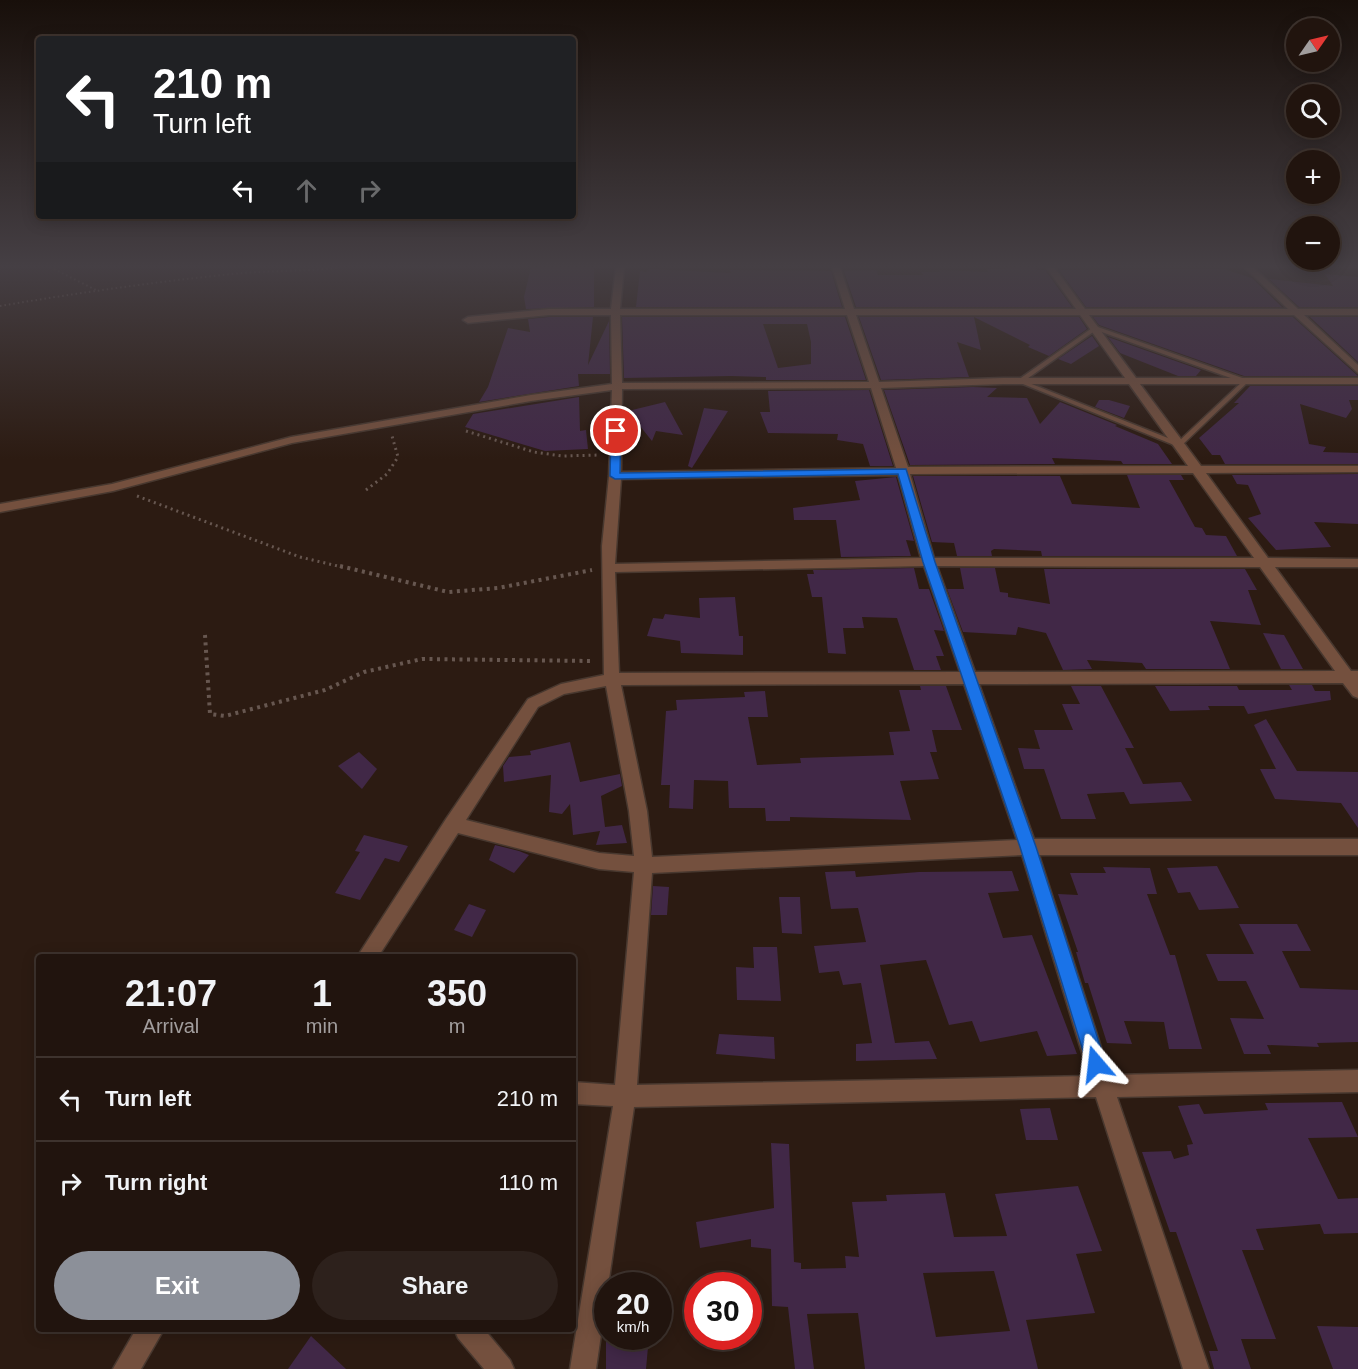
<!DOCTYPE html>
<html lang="en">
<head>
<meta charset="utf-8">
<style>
  body { margin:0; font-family:Helvetica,sans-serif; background:#2d211c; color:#f1f3f6; height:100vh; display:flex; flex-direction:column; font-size:22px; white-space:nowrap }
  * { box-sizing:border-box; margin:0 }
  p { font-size:20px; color:#a29e9e }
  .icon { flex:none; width:33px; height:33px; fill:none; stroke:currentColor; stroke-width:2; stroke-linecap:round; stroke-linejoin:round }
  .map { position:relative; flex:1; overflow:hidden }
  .side { position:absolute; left:36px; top:954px; width:540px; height:378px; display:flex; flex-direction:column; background:#21140e; border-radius:6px; box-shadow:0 3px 15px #0003,0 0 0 2px #3e332e }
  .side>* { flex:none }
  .banner { position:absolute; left:36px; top:36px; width:540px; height:183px; border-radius:6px; box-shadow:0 3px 15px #0003,0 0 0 2px #3e332e; background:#202124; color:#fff; overflow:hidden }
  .needle { width:39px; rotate:56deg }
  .tools { position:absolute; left:1286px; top:18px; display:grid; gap:12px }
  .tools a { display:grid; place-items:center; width:54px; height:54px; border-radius:50%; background:#21140e; box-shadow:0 3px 15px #0003,0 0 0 2px #3e332e; font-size:30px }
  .speed { position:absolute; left:594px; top:1272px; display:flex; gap:12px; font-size:30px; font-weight:700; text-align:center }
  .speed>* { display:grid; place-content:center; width:78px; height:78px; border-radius:50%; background:#21140e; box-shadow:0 3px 15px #0003,0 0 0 2px #3e332e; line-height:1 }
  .speed small { font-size:15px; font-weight:400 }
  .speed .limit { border:9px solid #d22; background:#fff; color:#111 }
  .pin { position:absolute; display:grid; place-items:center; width:51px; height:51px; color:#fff; margin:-26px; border:3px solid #fff; border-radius:50%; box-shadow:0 2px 6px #0007 }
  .me { position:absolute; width:66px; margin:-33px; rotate:343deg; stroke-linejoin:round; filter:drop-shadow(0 0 4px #0008) }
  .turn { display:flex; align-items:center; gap:21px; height:126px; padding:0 18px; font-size:27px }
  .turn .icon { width:78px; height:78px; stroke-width:2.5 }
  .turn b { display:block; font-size:42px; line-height:51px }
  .lanes { display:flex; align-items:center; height:57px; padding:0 18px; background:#0003; justify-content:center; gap:30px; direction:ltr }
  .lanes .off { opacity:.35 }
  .eta { display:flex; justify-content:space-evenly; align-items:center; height:102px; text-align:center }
  .eta b { font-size:36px; font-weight:600; line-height:42px }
  .cta { display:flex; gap:12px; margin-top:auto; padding:12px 18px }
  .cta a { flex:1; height:69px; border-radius:36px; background:#8c9099; color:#fff; font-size:24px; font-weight:600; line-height:69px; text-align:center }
  .cta a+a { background:#2d211c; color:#f1f3f6 }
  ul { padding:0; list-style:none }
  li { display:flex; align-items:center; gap:18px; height:84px; padding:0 18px; border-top:2px solid #3e332e }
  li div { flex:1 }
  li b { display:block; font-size:22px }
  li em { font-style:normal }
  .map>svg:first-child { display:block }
  .building { fill:#412847; fill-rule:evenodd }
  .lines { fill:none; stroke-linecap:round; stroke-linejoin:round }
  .lane-casing { stroke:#48382f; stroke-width:3 }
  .street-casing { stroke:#48382f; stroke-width:3 }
  .path-far2 { stroke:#675750; stroke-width:2; stroke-dasharray:1.5 3; stroke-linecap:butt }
  .path-far1 { stroke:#675750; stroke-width:3; stroke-dasharray:2 4; stroke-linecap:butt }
  .path { stroke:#675750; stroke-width:4; stroke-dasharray:3 4.5; stroke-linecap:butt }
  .lane { fill:#74503e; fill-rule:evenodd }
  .street { fill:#74503e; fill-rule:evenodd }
  .route { fill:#1a73e8; stroke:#114b97; stroke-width:1.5 }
</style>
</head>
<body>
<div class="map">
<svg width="1358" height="1369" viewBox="0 0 1358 1369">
  <rect width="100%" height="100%" fill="#2c1b12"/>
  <g class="building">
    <polygon points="531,267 594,267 594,307 526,309 524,297"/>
    <polygon points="1035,267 1037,270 1045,270 1072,307 856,307 844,271 876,270 878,275 923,275 921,272 940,272 939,270 988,272 987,269"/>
    <polygon points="650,269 731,273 730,270 831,271 842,307 636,307 640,271 646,272"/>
    <polygon points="1224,269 1252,278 1282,307 1086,307 1059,270"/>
    <polygon points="1325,274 1358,277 1358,307 1299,307 1269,279 1333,286"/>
    <polygon points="549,317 593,317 588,365 609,321 610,374 578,374 579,386 479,402 488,387 508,328 530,332 528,319"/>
    <path d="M 622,317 L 845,317 L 866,380 L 766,380 L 766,377 L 731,376 L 624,378 ZM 763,324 L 807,324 L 811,342 L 811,364 L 778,368 Z"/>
    <polygon points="859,317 974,317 981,350 957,342 969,377 881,380"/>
    <polygon points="974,317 1079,317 1087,329 1049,356 1028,347 1030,345"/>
    <polygon points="1093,317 1293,317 1358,376 1244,376 1099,325"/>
    <polygon points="1310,317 1358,317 1358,362"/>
    <polygon points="1092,336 1099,346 1071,364 1058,359"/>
    <polygon points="1108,337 1201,370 1196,376 1178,376 1120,353"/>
    <polygon points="1250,386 1358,386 1358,400 1349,400 1352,409 1346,418 1300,404 1309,444 1326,447 1323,452 1358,453 1358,464 1225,464 1220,455 1212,455 1199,438 1239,403 1234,403"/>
    <polygon points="973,387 997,388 987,397 1027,398 1040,424 1060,402 1117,425 1115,426 1158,444 1172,464 1123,464 1121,461 1052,458 1055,464 910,465 884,390"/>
    <polygon points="869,390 893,466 870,466 863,444 837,440 838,434 768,433 760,412 770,412 768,391"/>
    <polygon points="579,397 580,431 586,430 588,449 545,451 465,427 473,414"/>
    <polygon points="1099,400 1109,400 1130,406 1124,418 1095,407"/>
    <polygon points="665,402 683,435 656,431 652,441 628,411"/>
    <polygon points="704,408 728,411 692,468 688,466"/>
    <polygon points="1358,474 1358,524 1314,522 1331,547 1276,550 1248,518 1261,514 1248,485 1237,484 1232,475"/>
    <polygon points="1127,475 1181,475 1184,480 1169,480 1195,527 1202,528 1206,535 1226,536 1237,556 1042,556 1041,551 994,549 991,551 992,556 957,556 954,543 932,542 913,476 1060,476 1072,504 1140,508"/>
    <polygon points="896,477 914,541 906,540 911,556 841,557 836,520 794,520 793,508 860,500 855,481"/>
    <polygon points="914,568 919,589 929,589 944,631 934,630 944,656 936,656 941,670 914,670 897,618 862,617 864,628 843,628 846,654 828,653 822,597 812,597 807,574 814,574 813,570"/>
    <polygon points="960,568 995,568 1000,592 1008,593 1008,597 1050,604 1044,569 1245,569 1257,590 1248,590 1261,625 1210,621 1230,669 1146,669 1142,663 1087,660 1092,669 1063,670 1046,633 1018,627 1016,635 963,632 947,589 964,589"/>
    <polygon points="735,597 739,636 743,636 743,655 681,653 680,641 647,636 653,618 663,619 665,614 700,618 699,598"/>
    <polygon points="1263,633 1284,635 1303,669 1281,669"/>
    <polygon points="1289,685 1312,685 1315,691 1330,691 1331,700 1248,714 1244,706 1208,706 1210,710 1170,711 1155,686 1237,686 1239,690 1292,690"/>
    <polygon points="920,686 946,686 962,730 932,730 937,752 930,752 939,779 900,781 911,820 790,817 790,821 766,821 765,808 729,808 728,781 694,780 693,809 669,808 670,785 661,785 666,711 677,710 676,700 745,697 744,692 765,691 768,717 748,717 757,765 801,763 800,758 894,755 889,732 910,731 899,690 921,690"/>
    <polygon points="1071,686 1101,686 1134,748 1125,748 1143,784 1181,782 1192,801 1130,804 1124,792 1087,794 1096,819 1061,819 1044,769 1024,769 1018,748 1040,749 1034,730 1073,730 1062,704 1080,704"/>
    <polygon points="1266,719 1297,771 1358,772 1358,828 1341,803 1275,799 1260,769 1276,769 1254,725"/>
    <polygon points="570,742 580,782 620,774 622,786 601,796 605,827 622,825 627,843 596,845 600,831 573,835 570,804 562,814 549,812 551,775 504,782 503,766 509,757 531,755 530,751"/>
    <polygon points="359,752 377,769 362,789 338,766"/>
    <polygon points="364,835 408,846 399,862 385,858 360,900 335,893 360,852 355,851"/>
    <polygon points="495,845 519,851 529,855 514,873 489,860"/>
    <polygon points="1217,866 1239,908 1199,910 1190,892 1178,893 1167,868"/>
    <polygon points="1103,867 1150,868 1157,894 1147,894 1170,955 1175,955 1202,1049 1169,1049 1164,1022 1124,1021 1132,1044 1107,1043 1088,983 1085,983 1076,952 1078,952 1058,894 1078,895 1070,873 1106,873"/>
    <polygon points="855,871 856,877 919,872 1012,871 1019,891 988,893 1003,938 1032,935 1077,1054 1047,1056 1037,1031 980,1042 972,1021 949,1025 926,960 880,965 895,1043 929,1041 937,1059 856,1061 856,1044 872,1043 861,983 843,985 839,971 819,973 814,946 866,942 858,908 831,909 825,872"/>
    <polygon points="653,886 669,887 667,915 651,915"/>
    <polygon points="779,897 800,897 802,934 782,933"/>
    <polygon points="469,904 486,910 472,937 454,930"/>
    <polygon points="1239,924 1297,924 1311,951 1282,951 1300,988 1358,990 1358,1042 1317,1043 1319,1047 1267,1045 1271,1054 1244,1054 1230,1018 1264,1019 1246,981 1218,981 1206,954 1254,954"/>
    <polygon points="753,947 777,947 781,1001 737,1000 736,967 754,968"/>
    <polygon points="719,1034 774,1037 775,1059 716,1054"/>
    <polygon points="1342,1102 1358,1137 1308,1138 1338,1199 1358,1198 1358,1233 1324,1234 1320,1224 1256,1229 1264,1250 1242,1250 1276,1339 1241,1339 1251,1369 1214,1369 1209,1351 1218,1351 1176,1232 1170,1232 1142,1152 1171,1151 1174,1159 1189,1155 1187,1145 1193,1144 1178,1106 1199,1104 1204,1114 1268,1110 1265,1103"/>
    <polygon points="1050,1108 1058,1140 1026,1140 1020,1109"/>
    <path d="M 771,1143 L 789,1144 L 794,1262 L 801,1263 L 801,1269 L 846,1268 L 845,1256 L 859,1257 L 852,1202 L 887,1201 L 886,1195 L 945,1193 L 954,1237 L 1007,1236 L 995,1194 L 1078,1186 L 1102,1251 L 1076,1254 L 1095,1313 L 1026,1320 L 1038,1369 L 865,1369 L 858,1313 L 807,1314 L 814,1369 L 795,1369 L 788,1307 L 772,1306 L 771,1249 L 751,1247 L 751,1239 L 700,1248 L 696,1222 L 774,1208 ZM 994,1271 L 1010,1331 L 936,1337 L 923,1273 Z"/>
    <polygon points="1317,1326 1358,1327 1358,1369 1333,1369"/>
    <polygon points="311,1336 346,1369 288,1369"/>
    <polygon points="606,1336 649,1336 646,1369 606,1369"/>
  </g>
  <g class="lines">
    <defs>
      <path id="lane" d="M 1095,326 L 1248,380 L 1249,381 L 1181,446 L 1179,447 L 1018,382 L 1018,380 ZM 1096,330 L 1242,382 L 1178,442 L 1024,381 Z"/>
      <g id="street">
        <path d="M 616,267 L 624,267 L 620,309 L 845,309 L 832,267 L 840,267 L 854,309 L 1076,309 L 1046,267 L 1054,267 L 1085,309 L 1288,309 L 1244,267 L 1253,267 L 1298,309 L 1358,309 L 1358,315 L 1304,315 L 1358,365 L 1358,373 L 1294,315 L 1089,315 L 1136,378 L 1358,378 L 1358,384 L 1140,384 L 1201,466 L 1358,466 L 1358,472 L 1206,473 L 1268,558 L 1358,559 L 1358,567 L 1275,567 L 1351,671 L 1358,671 L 1358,698 L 1353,696 L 1343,683 L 979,684 L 1034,839 L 1358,839 L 1358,855 L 1039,855 L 1110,1075 L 1358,1070 L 1358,1092 L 1117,1097 L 1209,1369 L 1183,1369 L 1096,1097 L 634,1107 L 596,1369 L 570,1369 L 613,1106 L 573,1104 L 573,1082 L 615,1085 L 634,872 L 599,869 L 458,833 L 378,957 L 357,957 L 446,819 L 528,699 L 561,684 L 604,675 L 602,546 L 609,476 L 612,390 L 531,401 L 292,443 L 113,491 L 0,512 L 0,504 L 112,484 L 291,437 L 531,395 L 612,384 L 611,315 L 549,315 L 468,323 L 463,320 L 468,317 L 549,309 L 611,309 ZM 620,315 L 847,315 L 869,382 L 622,383 ZM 856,315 L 1080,315 L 1125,378 L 1003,378 L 879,382 ZM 1003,384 L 1129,384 L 1188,466 L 908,467 L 881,388 ZM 871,388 L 896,468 L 621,472 L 622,389 ZM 1193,473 L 1254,558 L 934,558 L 910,474 ZM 898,475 L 921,558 L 615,564 L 621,479 ZM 924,566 L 960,672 L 619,673 L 615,572 ZM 937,566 L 1260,567 L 1335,671 L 975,672 ZM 964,684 L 1017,840 L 652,857 L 647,811 L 621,685 ZM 606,686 L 629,811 L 634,856 L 599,853 L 466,820 L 538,707 L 564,694 ZM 1022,855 L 1089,1076 L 637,1085 L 652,873 Z"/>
        <polygon points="136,1329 164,1329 141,1369 113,1369"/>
        <polygon points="454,1329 484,1329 510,1360 514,1369 484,1369 458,1338"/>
      </g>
    </defs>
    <use href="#lane" class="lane-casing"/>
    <use href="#street" class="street-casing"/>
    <g class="path-far2">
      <polyline points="50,267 96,290"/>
      <path d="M 0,306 C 77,293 154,282 232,274 C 269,270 306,272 342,267"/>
    </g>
    <g class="path-far1">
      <polyline points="466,431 534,452 562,456 600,455"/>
      <polyline points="366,490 387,474 398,457 392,436"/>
      <polyline points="137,496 300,557 346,568"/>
    </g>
    <g class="path">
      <polyline points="340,566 448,592 498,588 592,570"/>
      <polyline points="205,635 210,714 225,716 325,690 364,672 422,659 592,661"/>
    </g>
    <use href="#lane" class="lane"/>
    <use href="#street" class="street"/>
  </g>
  <linearGradient id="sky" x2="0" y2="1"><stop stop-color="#180f0a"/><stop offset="0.58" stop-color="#453f44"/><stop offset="1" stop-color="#453f44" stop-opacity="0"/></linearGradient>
  <rect width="1358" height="459" fill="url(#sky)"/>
  <polygon class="route" points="616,428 621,431 620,473 906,469 935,562 1036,847 1106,1064 1103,1071 1096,1074 1090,1071 1087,1064 1020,847 923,562 898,474 615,479 610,476 611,431"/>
</svg>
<div class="tools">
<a><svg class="needle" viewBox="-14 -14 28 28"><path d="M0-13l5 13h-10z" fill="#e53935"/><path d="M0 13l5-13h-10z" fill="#a29e9e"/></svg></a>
<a><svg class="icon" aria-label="search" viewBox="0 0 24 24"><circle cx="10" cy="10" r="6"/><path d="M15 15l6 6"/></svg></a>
<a>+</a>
<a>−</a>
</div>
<div class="speed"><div>20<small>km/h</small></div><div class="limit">30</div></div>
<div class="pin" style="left:616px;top:431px;background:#d93025"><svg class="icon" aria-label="arrive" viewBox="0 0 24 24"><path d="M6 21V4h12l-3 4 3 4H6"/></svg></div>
<svg class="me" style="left:1096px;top:1064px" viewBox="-20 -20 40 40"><path d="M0-17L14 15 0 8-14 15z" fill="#1a73e8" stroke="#fff" stroke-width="4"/></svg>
<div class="banner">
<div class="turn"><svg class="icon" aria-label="left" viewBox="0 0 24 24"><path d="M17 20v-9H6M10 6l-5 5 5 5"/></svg><div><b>210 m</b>Turn left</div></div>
<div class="lanes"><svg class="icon" aria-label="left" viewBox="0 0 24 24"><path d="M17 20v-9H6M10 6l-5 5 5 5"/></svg><svg class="icon off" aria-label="ahead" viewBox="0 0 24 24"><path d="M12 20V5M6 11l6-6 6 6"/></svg><svg class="icon off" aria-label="right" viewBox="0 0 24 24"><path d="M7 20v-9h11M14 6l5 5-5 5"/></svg></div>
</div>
<section class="side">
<div class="eta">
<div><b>21:07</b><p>Arrival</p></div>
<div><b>1</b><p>min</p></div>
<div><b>350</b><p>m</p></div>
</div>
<ul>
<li><svg class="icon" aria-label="left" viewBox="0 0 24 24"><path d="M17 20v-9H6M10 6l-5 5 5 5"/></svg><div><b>Turn left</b></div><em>210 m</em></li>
<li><svg class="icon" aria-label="right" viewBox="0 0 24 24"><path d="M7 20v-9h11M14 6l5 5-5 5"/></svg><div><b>Turn right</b></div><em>110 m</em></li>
</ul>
<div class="cta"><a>Exit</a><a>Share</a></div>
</section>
</div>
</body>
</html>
